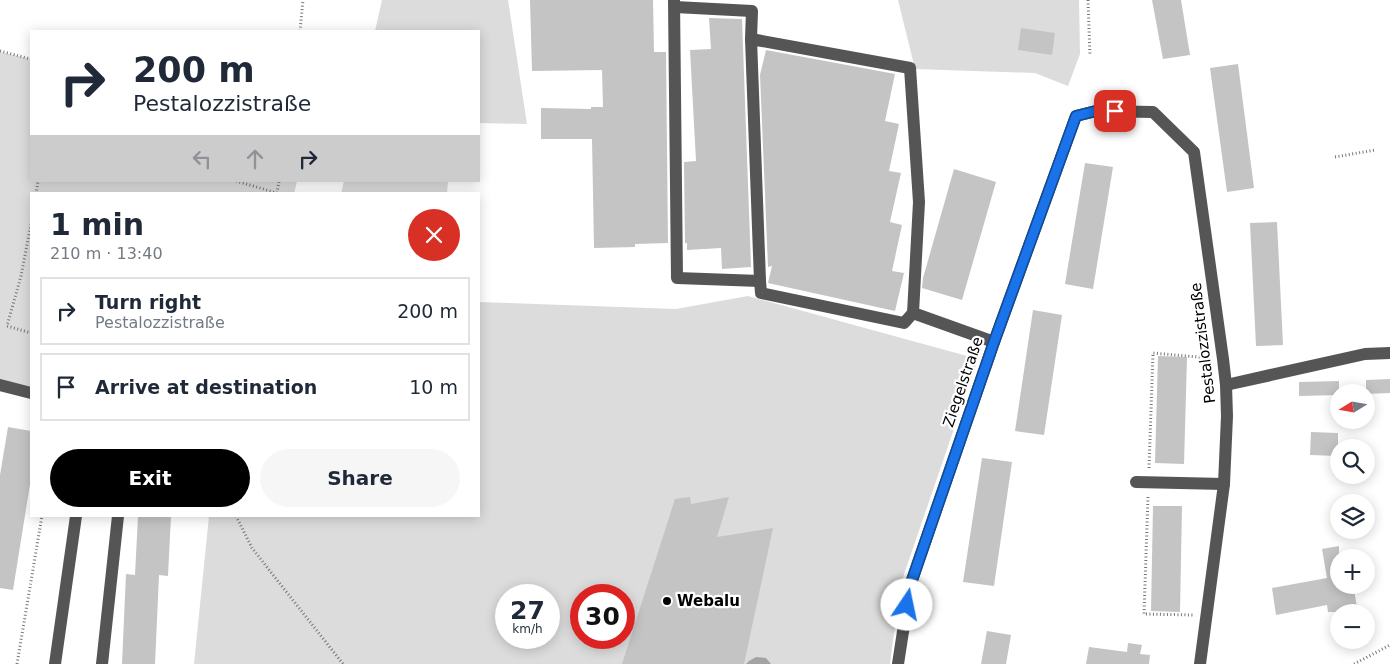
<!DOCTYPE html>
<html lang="en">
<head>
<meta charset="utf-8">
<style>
  body { margin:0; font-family:"DejaVu Sans",sans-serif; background:#f6f6f7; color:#1f2937; height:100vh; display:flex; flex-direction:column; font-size:19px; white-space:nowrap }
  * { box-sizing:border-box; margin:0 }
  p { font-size:16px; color:#747a83 }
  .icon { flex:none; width:28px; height:28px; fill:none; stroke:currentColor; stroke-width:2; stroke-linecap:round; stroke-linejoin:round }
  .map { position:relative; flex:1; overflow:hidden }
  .sheet { position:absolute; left:30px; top:192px; width:450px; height:325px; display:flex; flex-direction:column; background:#fff; border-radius:0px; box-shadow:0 2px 12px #0003 }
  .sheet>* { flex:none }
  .hud { position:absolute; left:30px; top:30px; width:450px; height:152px; border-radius:0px; box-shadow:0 2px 12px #0003; background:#fff; color:#1f2937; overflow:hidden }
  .needle { width:32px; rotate:259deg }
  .controls { position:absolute; left:1330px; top:384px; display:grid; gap:10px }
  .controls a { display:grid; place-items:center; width:45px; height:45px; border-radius:50%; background:#fff; box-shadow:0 2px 12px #0003; font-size:25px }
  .speed { position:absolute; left:495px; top:584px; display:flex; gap:10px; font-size:25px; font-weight:700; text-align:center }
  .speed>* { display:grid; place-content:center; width:65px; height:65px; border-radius:50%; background:#fff; box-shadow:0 2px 12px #0003; line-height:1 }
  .speed small { font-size:12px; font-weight:400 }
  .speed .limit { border:8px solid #d22; background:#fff; color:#111 }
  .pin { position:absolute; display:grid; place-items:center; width:42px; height:42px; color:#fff; margin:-21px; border-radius:10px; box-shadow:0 2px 8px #0006 }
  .me { position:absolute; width:55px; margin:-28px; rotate:11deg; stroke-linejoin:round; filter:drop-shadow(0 0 4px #0008) }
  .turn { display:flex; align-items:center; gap:18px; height:105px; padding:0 20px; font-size:22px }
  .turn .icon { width:65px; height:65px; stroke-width:2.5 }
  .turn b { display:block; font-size:35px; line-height:42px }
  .lanes { display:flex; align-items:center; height:48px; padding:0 20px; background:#0003; justify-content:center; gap:25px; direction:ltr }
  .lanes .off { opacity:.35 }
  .round { display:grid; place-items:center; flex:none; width:52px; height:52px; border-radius:26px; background:#f6f6f7 }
  .summary { display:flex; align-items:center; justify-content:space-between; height:85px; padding:0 20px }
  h1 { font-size:30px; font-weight:800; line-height:38px }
  .primary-button { display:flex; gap:10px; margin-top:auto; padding:10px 20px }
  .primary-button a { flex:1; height:58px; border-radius:30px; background:#000; color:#fff; font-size:20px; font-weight:800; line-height:58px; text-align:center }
  .primary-button a+a { background:#f6f6f7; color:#1f2937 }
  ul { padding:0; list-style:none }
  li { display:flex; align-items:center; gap:15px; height:68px; margin:0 10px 8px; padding:0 10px; border:2px solid #e0e1e3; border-radius:0px }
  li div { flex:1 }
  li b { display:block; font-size:19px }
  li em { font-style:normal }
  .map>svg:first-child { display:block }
  .green { fill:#dcdcdc; fill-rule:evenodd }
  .water { fill:#a3a3a3 }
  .building { fill:#c4c4c4 }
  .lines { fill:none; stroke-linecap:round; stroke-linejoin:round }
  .path { stroke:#777; stroke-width:3; stroke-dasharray:1 2.5; stroke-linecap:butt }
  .minor { stroke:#555; stroke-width:12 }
  .route-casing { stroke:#114b97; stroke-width:12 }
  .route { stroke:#1a73e8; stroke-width:9 }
  .poi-dot { fill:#000; stroke:#fff; stroke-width:2 }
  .labels { text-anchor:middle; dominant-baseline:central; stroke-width:4.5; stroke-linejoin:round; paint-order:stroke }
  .street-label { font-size:15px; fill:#000; stroke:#fff }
  .poi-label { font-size:15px; font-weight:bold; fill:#000; stroke:#fff; text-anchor:start }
</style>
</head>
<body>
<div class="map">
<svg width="1390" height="664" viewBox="0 0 1390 664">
  <rect width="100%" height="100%" fill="#fff"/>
  <g class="green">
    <polygon points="382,0 508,0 527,124 479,123 479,31 375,31"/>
    <polygon points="898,0 1079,0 1080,54 1068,86 1035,73 915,69"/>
    <polygon points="0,52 31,59 31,181 297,181 294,194 31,194 31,394 0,386"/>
    <polygon points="344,181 448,181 447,194 341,194"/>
    <path d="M 748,296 L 978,359 L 900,586 L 890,664 L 194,664 L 209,516 L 479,516 L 479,302 L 676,309 ZM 506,595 L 549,595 L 549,638 L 506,638 ZM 581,595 L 624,595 L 624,638 L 581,638 Z"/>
  </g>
  <polygon class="water" points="756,657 766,658 771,664 746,664 749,661"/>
  <g class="building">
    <polygon points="530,0 653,0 654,52 666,52 668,243 635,244 635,247 594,248 592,139 541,139 541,108 591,109 591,107 603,107 602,70 532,71"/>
    <polygon points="1152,0 1181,0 1190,55 1163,59"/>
    <polygon points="709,18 742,19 751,267 722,269 721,248 687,250 687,243 685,243 684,162 696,161 690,50 711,49"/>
    <polygon points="1021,28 1055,33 1052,55 1018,50"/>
    <polygon points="766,50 895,74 885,121 899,124 889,171 901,173 890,222 902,225 892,271 904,273 895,311 768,283 772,266 768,267 760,75"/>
    <polygon points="1238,64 1254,188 1227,192 1210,68"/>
    <polygon points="1085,163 1113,167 1093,289 1065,284"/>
    <polygon points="954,169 996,182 962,300 922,288 923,278"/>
    <polygon points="1277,222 1283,345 1256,346 1250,223"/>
    <polygon points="1033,310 1062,315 1044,435 1015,431"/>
    <polygon points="1158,356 1187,357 1184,464 1155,463"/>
    <polygon points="1390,379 1390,393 1366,394 1366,380"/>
    <polygon points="1339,381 1339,395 1299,396 1299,382"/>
    <polygon points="8,427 31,431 31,478 13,590 0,588 0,475"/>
    <polygon points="1311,432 1338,433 1338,456 1310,455"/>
    <polygon points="982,458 1012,462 994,586 963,582"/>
    <polygon points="690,497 691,504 729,497 717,537 773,528 744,664 622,664 675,499"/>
    <polygon points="1153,506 1182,506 1180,612 1151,611"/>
    <polygon points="138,516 171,516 168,576 159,575 155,664 122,664 126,574 135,575"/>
    <polygon points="1339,546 1339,585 1353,585 1358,612 1328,612 1327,605 1276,615 1272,588 1327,578 1322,549"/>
    <polygon points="987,631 1011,635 1006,664 981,664"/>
    <polygon points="1128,643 1142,645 1140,654 1150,655 1149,664 1086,664 1089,647 1127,652"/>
  </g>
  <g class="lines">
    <g class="path">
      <polyline points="1088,0 1090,56"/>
      <polyline points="300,31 303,0"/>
      <polyline points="0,51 31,59"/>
      <polyline points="1335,157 1375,150"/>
      <polyline points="236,181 277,193"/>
      <polyline points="277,193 279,181"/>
      <polyline points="36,194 38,181"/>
      <polyline points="31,224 21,276 7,326 31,333"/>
      <polyline points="1149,468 1153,353 1209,358"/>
      <polyline points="1148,497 1144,614 1194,615"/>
      <polyline points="236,516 252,548 343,664"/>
      <polyline points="17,664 42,516"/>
      <polyline points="1354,664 1390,645"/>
    </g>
    <g class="minor">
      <polyline points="674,0 677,278 760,281 751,39 910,68 919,202 913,313 994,342"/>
      <polyline points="675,7 752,11 751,39"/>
      <polyline points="760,281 761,293 904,323 913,313"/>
      <polyline points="0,385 31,393"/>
      <polyline points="1226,385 1365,354 1390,353"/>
      <polyline points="1136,482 1224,484"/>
      <polyline points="55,664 76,516"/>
      <polyline points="102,664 118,516"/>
      <polyline points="898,664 910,586 994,342 1076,116 1096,111 1153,112 1194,152 1223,359 1226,385 1227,416 1224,484 1200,664"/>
    </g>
  </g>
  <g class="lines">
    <defs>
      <polyline id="route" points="907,605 910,586 994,342 1076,116 1096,111 1115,111"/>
    </defs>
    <use href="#route" class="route-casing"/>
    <use href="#route" class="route"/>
  </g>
  <circle class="poi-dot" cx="667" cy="601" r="5"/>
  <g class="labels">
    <g class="street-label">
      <text transform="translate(1203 343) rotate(-97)">Pestalozzistraße</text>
      <text transform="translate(963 382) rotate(-71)">Ziegelstraße</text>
    </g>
    <g class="poi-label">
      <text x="677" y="601">Webalu</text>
    </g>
  </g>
</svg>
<div class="controls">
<a><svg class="needle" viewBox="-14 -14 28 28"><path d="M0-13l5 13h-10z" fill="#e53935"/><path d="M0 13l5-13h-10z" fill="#747a83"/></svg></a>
<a><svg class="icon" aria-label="search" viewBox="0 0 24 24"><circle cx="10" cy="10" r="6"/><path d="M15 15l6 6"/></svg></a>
<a><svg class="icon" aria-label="layers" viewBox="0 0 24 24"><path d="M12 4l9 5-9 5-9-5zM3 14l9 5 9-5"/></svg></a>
<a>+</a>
<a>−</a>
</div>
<div class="speed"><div>27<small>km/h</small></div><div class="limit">30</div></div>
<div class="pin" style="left:1115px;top:111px;background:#d93025"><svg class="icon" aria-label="arrive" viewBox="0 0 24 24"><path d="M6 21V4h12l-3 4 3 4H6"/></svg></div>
<svg class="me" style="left:907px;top:605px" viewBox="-20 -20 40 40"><circle r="19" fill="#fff"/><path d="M0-13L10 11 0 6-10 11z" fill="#1a73e8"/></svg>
<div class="hud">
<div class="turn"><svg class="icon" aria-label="right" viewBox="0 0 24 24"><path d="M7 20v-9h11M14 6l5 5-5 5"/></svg><div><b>200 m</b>Pestalozzistraße</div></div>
<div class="lanes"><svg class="icon off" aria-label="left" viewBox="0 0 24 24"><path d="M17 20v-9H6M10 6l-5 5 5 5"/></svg><svg class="icon off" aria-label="ahead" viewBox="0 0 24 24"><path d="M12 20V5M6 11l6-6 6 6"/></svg><svg class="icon" aria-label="right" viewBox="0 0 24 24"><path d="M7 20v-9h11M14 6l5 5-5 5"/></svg></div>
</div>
<section class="sheet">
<div class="summary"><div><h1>1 min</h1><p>210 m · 13:40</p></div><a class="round" style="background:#d93025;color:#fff"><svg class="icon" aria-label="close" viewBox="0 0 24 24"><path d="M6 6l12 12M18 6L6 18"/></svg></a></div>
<ul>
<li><svg class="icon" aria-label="right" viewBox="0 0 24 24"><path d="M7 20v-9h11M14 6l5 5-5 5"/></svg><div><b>Turn right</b><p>Pestalozzistraße</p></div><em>200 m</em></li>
<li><svg class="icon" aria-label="arrive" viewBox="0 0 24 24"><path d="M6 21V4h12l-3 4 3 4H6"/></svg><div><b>Arrive at destination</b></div><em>10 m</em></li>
</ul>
<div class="primary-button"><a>Exit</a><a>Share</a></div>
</section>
</div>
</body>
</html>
